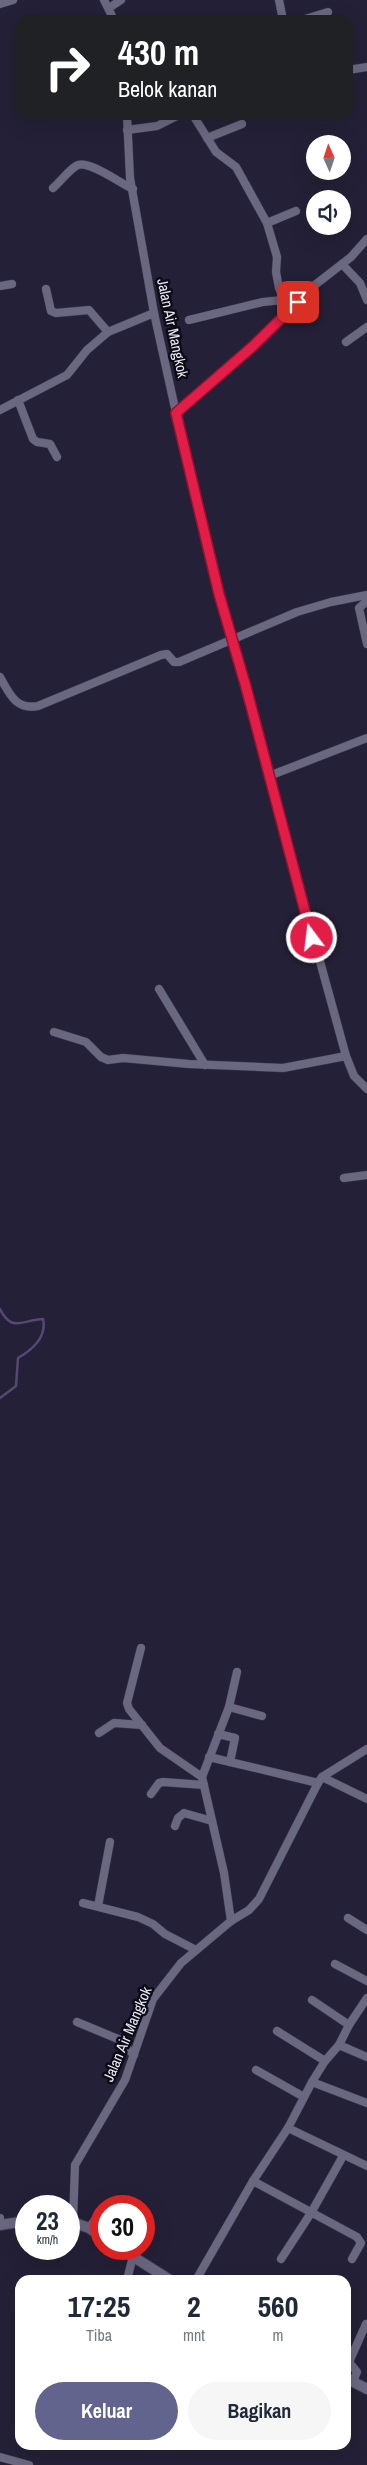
<!DOCTYPE html>
<html lang="id">
<head>
<meta charset="utf-8">
<style>
  body { margin:0; font-family:"Archivo Narrow",sans-serif; background:#f6f6f7; color:#1f2937; height:100vh; display:flex; flex-direction:column; font-size:19px; white-space:nowrap }
  * { box-sizing:border-box; margin:0 }
  p { font-size:16px; color:#747a83 }
  .icon { flex:none; width:28px; height:28px; fill:none; stroke:currentColor; stroke-width:2; stroke-linecap:round; stroke-linejoin:round }
  .map { position:relative; flex:1; overflow:hidden }
  .sheet { position:absolute; left:15px; top:2275px; width:336px; height:175px; display:flex; flex-direction:column; background:#fff; border-radius:15px; box-shadow:0 5px 20px #0002 }
  .sheet>* { flex:none }
  .guide { position:absolute; left:15px; top:15px; width:338px; height:105px; border-radius:15px; box-shadow:0 5px 20px #0002; background:#202124; color:#fff; overflow:hidden }
  .needle { width:32px; rotate:357deg }
  .tools { position:absolute; left:306px; top:135px; display:grid; gap:10px }
  .tools a { display:grid; place-items:center; width:45px; height:45px; border-radius:50%; background:#fff; box-shadow:0 5px 20px #0002; font-size:25px }
  .speed { position:absolute; left:15px; top:2195px; display:flex; gap:10px; font-size:25px; font-weight:700; text-align:center }
  .speed>* { display:grid; place-content:center; width:65px; height:65px; border-radius:50%; background:#fff; box-shadow:0 5px 20px #0002; line-height:1 }
  .speed small { font-size:12px; font-weight:400 }
  .speed .limit { border:8px solid #d22; background:#fff; color:#111 }
  .pin { position:absolute; display:grid; place-items:center; width:42px; height:42px; color:#fff; margin:-21px; border-radius:10px; box-shadow:0 2px 8px #0006 }
  .me { position:absolute; width:55px; margin:-28px; rotate:345deg; stroke-linejoin:round; filter:drop-shadow(0 0 4px #0008) }
  .turn { display:flex; align-items:center; gap:18px; height:105px; padding:0 20px; font-size:22px }
  .turn .icon { width:65px; height:65px; stroke-width:2.5 }
  .turn b { display:block; font-size:35px; line-height:42px }
  .eta { display:flex; justify-content:space-evenly; align-items:center; height:85px; text-align:center }
  .eta b { font-size:30px; font-weight:800; line-height:35px }
  .button { display:flex; gap:10px; margin-top:auto; padding:10px 20px }
  .button a { flex:1; height:58px; border-radius:30px; background:#63648e; color:#fff; font-size:20px; font-weight:800; line-height:58px; text-align:center }
  .button a+a { background:#f6f6f7; color:#1f2937 }
  .map>svg:first-child { display:block }
  .lines { fill:none; stroke-linecap:round; stroke-linejoin:round }
  .stream { stroke:#564873; stroke-width:2.5 }
  .street-casing { stroke:#3e3a4d; stroke-width:9 }
  .secondary-casing { stroke:#3e3a4d; stroke-width:12 }
  .street { stroke:#6a6781; stroke-width:8 }
  .secondary { stroke:#6a6781; stroke-width:10 }
  .route-casing { stroke:#92132f; stroke-width:12 }
  .route { stroke:#e11d48; stroke-width:9 }
  .labels { text-anchor:middle; dominant-baseline:central; stroke-width:5; stroke-linejoin:round; paint-order:stroke }
  .street-label { font-size:15px; fill:#ebe9f9; stroke:#0d0c15 }
</style>
</head>
<body>
<div class="map">
<svg width="367" height="2465" viewBox="0 0 367 2465">
  <rect width="100%" height="100%" fill="#242037"/>
  <g class="lines">
    <path class="stream" d="M 0,1309 C 12,1333 22,1320 43,1319 C 47,1337 32,1350 18,1358 L 16,1386 L 0,1398"/>
    <defs>
      <g id="street">
        <polyline points="104,0 114,20"/>
        <polyline points="279,0 283,20"/>
        <polyline points="0,4 13,0"/>
        <polyline points="109,8 121,0"/>
        <polyline points="302,20 328,12"/>
        <polyline points="348,70 367,67"/>
        <polyline points="127,115 130,178 154,313 182,440 219,594 346,1056 354,1076 367,1089"/>
        <polyline points="193,115 216,152 236,167 267,223 277,257 276,272 279,288 289,313"/>
        <polyline points="127,130 157,126 179,115"/>
        <polyline points="207,138 242,124"/>
        <path d="M 53,188 C 61,181 68,171 76,166 C 87,158 121,184 133,189"/>
        <polyline points="267,223 296,211"/>
        <polyline points="342,264 360,283 367,300"/>
        <polyline points="0,286 12,284"/>
        <polyline points="46,289 51,311 56,313 89,310 108,332"/>
        <polyline points="189,320 263,302 283,300"/>
        <polyline points="346,342 367,327"/>
        <polyline points="18,400 33,439 37,442 50,444 57,457"/>
        <polyline points="0,410 67,375 87,350 108,332 154,313"/>
        <polyline points="176,413 253,347 289,313 311,288 351,257 367,239"/>
        <polyline points="367,601 359,608 367,644"/>
        <path d="M 0,677 C 10,695 16,710 38,706 L 161,655 L 167,654 L 174,662 L 179,662 L 297,612 L 331,602 L 367,595"/>
        <polyline points="269,776 367,738"/>
        <polyline points="159,989 205,1065"/>
        <polyline points="54,1032 86,1042 101,1057 108,1060 123,1058 189,1064 283,1068 346,1056"/>
        <polyline points="344,1178 367,1175"/>
        <polyline points="141,1648 127,1703 129,1709 160,1748 202,1777"/>
        <polyline points="229,1707 262,1716"/>
        <polyline points="99,1733 114,1723 142,1725"/>
        <polyline points="218,1734 235,1738 230,1762"/>
        <polyline points="209,1757 318,1783"/>
        <polyline points="322,1777 367,1799"/>
        <polyline points="151,1794 159,1783 163,1782 204,1785"/>
        <polyline points="175,1826 178,1818 184,1813 212,1821"/>
        <polyline points="83,1903 138,1917 153,1924 165,1934 196,1950"/>
        <polyline points="98,1906 110,1842"/>
        <polyline points="348,1918 367,1930"/>
        <polyline points="231,1921 224,1873 202,1777 229,1707 237,1672"/>
        <polyline points="335,1964 367,1981"/>
        <polyline points="312,2000 349,2025"/>
        <polyline points="77,2022 118,2039 134,2055"/>
        <polyline points="277,2031 325,2061"/>
        <polyline points="339,2045 367,2057"/>
        <polyline points="256,2070 304,2097"/>
        <polyline points="312,2082 367,2103"/>
        <polyline points="288,2128 367,2166"/>
        <polyline points="253,2181 357,2237 361,2243 352,2259"/>
        <polyline points="108,2206 121,2206"/>
        <polyline points="0,2220 0,2218"/>
        <polyline points="73,2221 75,2165 125,2080 153,1999 181,1963 231,1921 249,1910 259,1899 318,1783 322,1777 367,1749"/>
        <polyline points="89,2228 101,2212"/>
        <polyline points="281,2259 311,2213 343,2156"/>
        <polyline points="127,2280 133,2256"/>
        <polyline points="196,2280 253,2181 288,2128 312,2082 325,2061 339,2045 349,2025 367,1998"/>
        <polyline points="353,2381 357,2372 349,2362 366,2324"/>
        <polyline points="0,2457 29,2465"/>
      </g>
      <g id="secondary">
        <polyline points="69,2221 89,2228 101,2236"/>
        <polyline points="0,2225 26,2221"/>
        <polyline points="121,2249 170,2280"/>
        <polyline points="346,2378 367,2389"/>
      </g>
    </defs>
    <use href="#street" class="street-casing"/>
    <use href="#secondary" class="secondary-casing"/>
    <use href="#street" class="street"/>
    <use href="#secondary" class="secondary"/>
  </g>
  <g class="lines">
    <defs>
      <polyline id="route" points="298,302 252,347 176,413 219,594 246,687 312,938"/>
    </defs>
    <use href="#route" class="route-casing"/>
    <use href="#route" class="route"/>
  </g>
  <g class="labels">
    <g class="street-label">
      <text transform="translate(173 328) rotate(78)">Jalan Air Mangkok</text>
      <text transform="translate(127 2034) rotate(-67)">Jalan Air Mangkok</text>
    </g>
  </g>
</svg>
<div class="tools">
<a><svg class="needle" viewBox="-14 -14 28 28"><path d="M0-13l5 13h-10z" fill="#e53935"/><path d="M0 13l5-13h-10z" fill="#747a83"/></svg></a>
<a><svg class="icon" aria-label="sound" viewBox="0 0 24 24"><path d="M4 9h4l5-4v14l-5-4H4zM17 9q2 3 0 6"/></svg></a>
</div>
<div class="speed"><div>23<small>km/h</small></div><div class="limit">30</div></div>
<div class="pin" style="left:298px;top:302px;background:#d93025"><svg class="icon" aria-label="arrive" viewBox="0 0 24 24"><path d="M6 21V4h12l-3 4 3 4H6"/></svg></div>
<svg class="me" style="left:312px;top:938px" viewBox="-20 -20 40 40"><circle r="17" fill="#e11d48" stroke="#fff" stroke-width="3"/><path d="M0-11L8 9 0 5-8 9z" fill="#fff"/></svg>
<div class="guide">
<div class="turn"><svg class="icon" aria-label="right" viewBox="0 0 24 24"><path d="M7 20v-9h11M14 6l5 5-5 5"/></svg><div><b>430 m</b>Belok kanan</div></div>
</div>
<section class="sheet">
<div class="eta">
<div><b>17:25</b><p>Tiba</p></div>
<div><b>2</b><p>mnt</p></div>
<div><b>560</b><p>m</p></div>
</div>
<div class="button"><a>Keluar</a><a>Bagikan</a></div>
</section>
</div>
</body>
</html>
